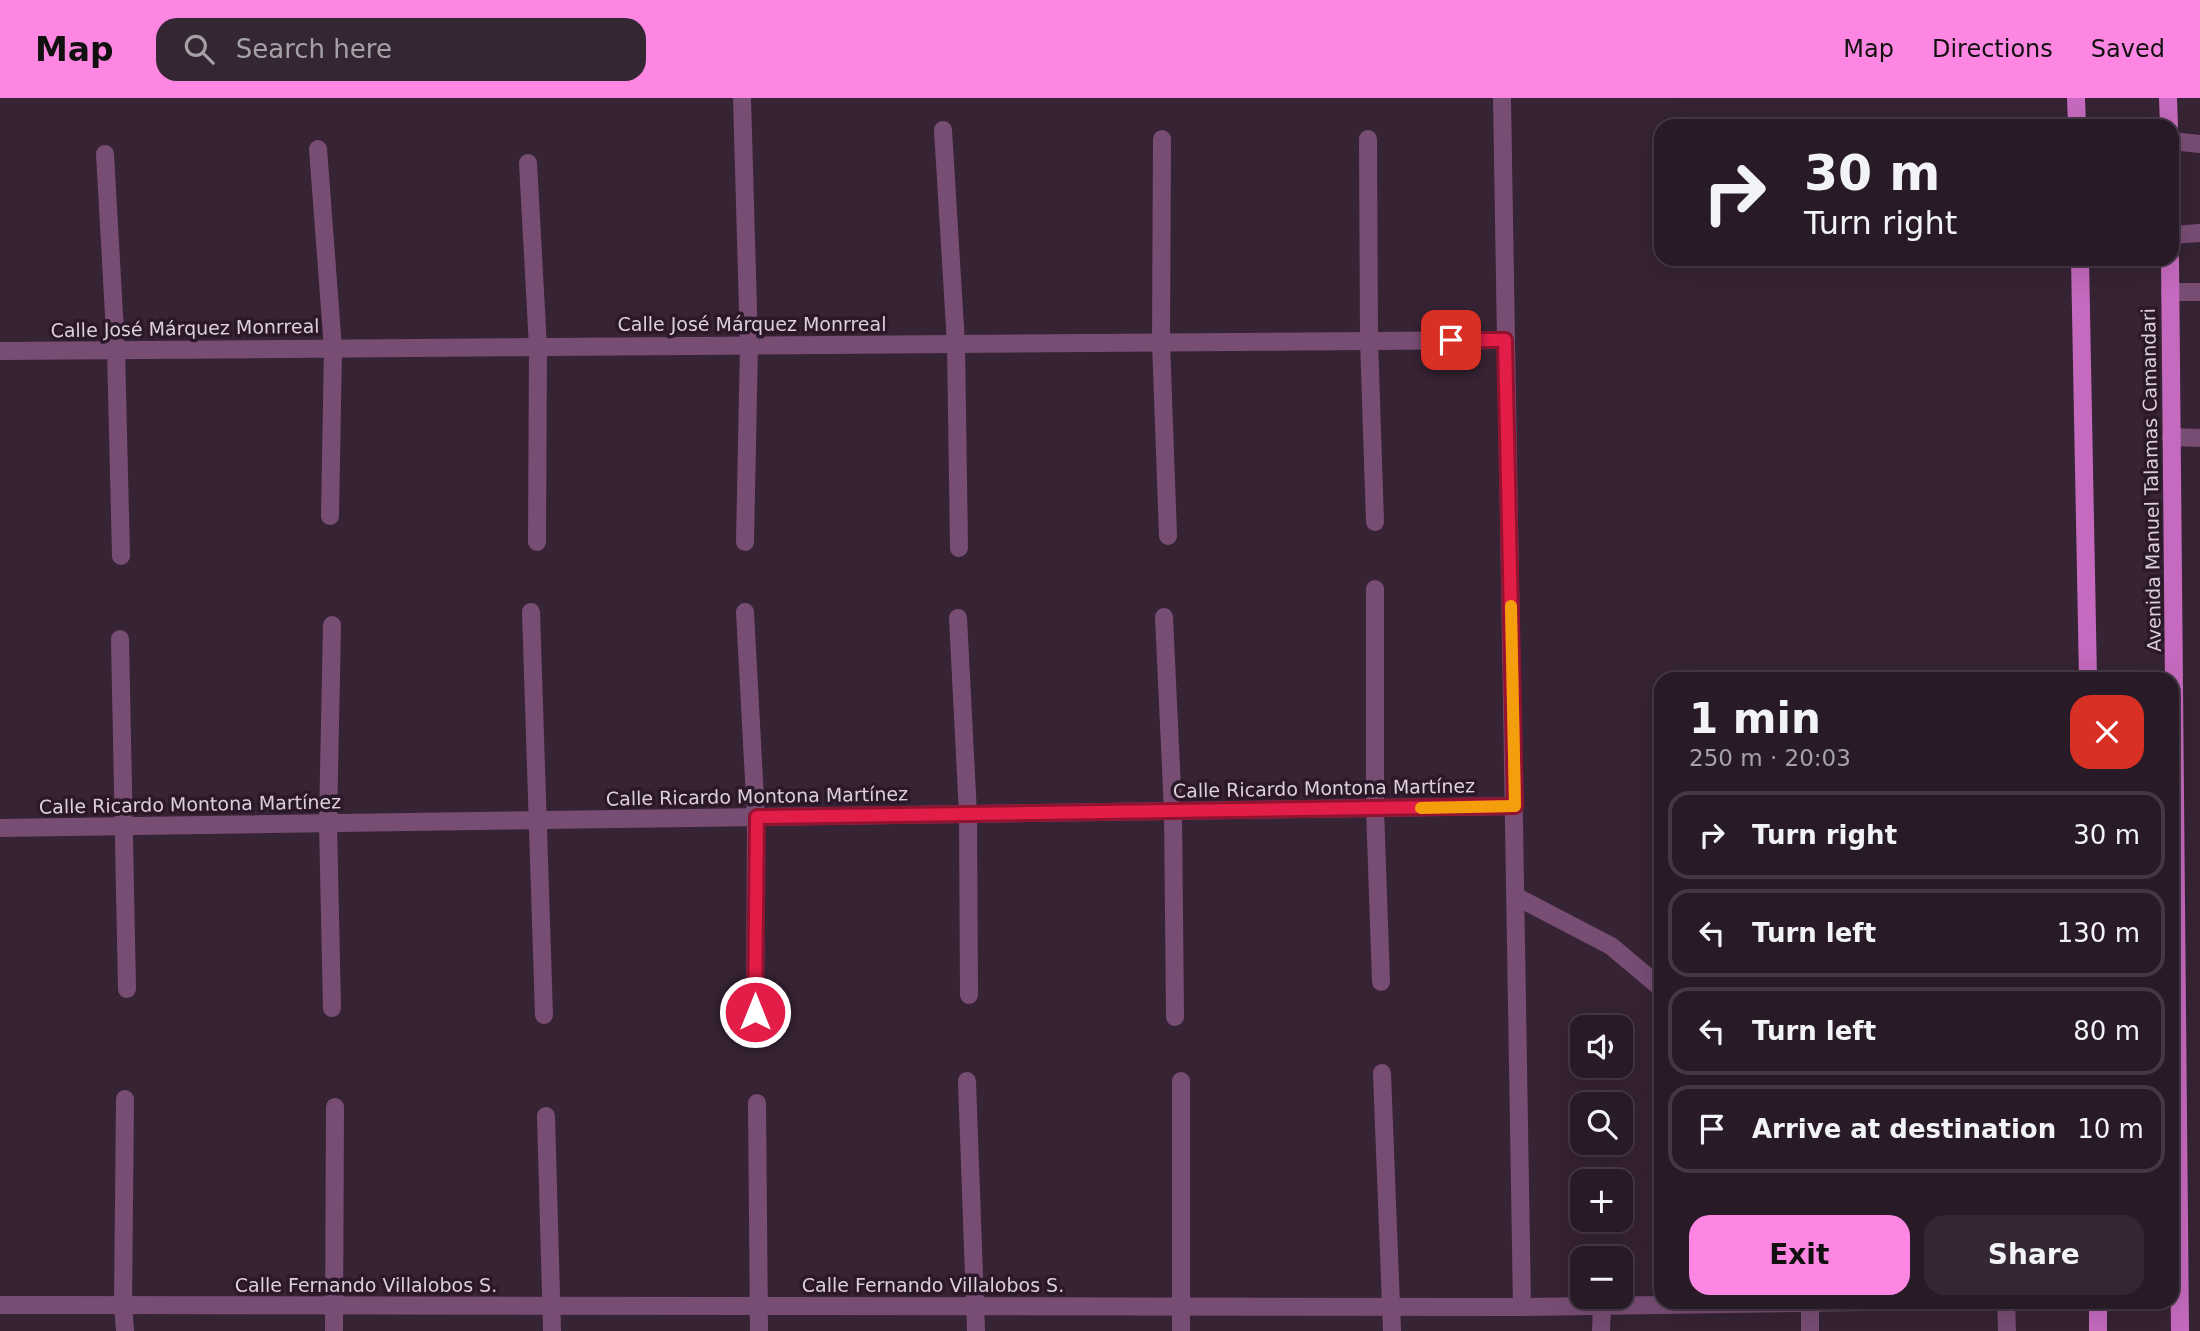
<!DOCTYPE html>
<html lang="en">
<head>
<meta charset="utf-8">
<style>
  body { margin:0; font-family:"DejaVu Sans",sans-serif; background:#342733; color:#f1f3f6; height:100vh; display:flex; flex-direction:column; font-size:26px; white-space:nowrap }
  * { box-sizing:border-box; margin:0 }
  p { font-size:23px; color:#a5a1a7 }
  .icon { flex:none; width:38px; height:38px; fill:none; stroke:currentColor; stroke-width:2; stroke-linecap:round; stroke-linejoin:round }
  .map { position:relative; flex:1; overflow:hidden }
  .details { position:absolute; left:1654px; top:574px; width:525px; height:637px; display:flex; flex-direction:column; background:#281a27; border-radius:21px; box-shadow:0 7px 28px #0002,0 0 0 2px #443844 }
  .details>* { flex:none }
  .hud { position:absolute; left:1654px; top:21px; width:525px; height:147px; border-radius:21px; box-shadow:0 7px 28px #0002,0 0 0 2px #443844; background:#281a27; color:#f1f3f6; overflow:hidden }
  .buttons { position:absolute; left:1570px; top:917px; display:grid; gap:14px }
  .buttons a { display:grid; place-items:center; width:63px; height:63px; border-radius:14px; background:#281a27; box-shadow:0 7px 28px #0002,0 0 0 2px #443844; font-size:35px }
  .pin { position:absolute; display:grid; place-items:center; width:60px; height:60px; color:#fff; margin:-30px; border-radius:14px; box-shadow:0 4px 10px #0006 }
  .me { position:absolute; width:77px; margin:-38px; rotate:0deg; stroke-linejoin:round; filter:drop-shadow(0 0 5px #0008) }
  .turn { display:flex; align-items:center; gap:24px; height:147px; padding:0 35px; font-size:32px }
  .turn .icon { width:91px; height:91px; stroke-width:2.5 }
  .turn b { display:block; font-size:49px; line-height:60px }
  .round { display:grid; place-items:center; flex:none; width:74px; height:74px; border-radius:21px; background:#342733 }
  .overview { display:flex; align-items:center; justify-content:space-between; height:119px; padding:0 35px }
  h1 { font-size:42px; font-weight:700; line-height:52px }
  .primary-button { display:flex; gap:14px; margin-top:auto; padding:14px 35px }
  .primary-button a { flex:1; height:80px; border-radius:21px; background:#fd86e2; color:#111; font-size:28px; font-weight:700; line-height:80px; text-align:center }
  .primary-button a+a { background:#342733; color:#f1f3f6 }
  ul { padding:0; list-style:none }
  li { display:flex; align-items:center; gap:21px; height:88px; margin:0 14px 10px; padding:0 21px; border:4px solid #443844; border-radius:21px }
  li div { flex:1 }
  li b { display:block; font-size:26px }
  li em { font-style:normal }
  header { display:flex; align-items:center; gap:42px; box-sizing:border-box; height:98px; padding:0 35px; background:#fd86e2; color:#111 }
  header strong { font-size:33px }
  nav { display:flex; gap:38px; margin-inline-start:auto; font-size:24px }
  .search { width:490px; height:63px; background:#342733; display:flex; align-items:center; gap:18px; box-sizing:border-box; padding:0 24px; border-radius:21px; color:#a5a1a7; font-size:26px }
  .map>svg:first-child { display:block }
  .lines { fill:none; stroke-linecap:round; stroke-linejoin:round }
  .minor { stroke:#784d74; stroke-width:18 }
  .major { stroke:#c56abe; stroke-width:18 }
  .route-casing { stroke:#92132f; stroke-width:18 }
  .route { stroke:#e11d48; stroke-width:12 }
  .slow { stroke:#f59e0b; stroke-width:12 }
  .labels { text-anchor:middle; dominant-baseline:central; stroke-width:7; stroke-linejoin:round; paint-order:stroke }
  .street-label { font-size:19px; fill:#ddd0db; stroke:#2b192a }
</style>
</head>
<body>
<header>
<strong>Map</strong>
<div class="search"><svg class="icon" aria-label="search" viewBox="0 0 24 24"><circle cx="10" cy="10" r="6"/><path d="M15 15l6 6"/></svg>Search here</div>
<nav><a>Map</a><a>Directions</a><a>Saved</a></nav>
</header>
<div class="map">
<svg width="2200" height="1233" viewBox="0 0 2200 1233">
  <rect width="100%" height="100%" fill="#362334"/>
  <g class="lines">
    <g class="minor">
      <polyline points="742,0 749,247 745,444"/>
      <polyline points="1502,0 1522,1209"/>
      <polyline points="943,32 956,246 959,450"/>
      <polyline points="1162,41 1161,244 1168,438"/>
      <polyline points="1368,41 1369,242 1375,424"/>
      <polyline points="2172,43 2200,46"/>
      <polyline points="318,51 333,250 330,418"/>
      <polyline points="105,56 116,252 121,458"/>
      <polyline points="528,65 538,249 537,444"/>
      <polyline points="2172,137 2200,135"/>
      <polyline points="2170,194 2200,194"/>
      <polyline points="0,253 1505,242"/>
      <polyline points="2171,339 2200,340"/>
      <polyline points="1375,491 1375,710 1381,884"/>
      <polyline points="531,514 544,917"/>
      <polyline points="745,514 756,719 755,914"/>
      <polyline points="1164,519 1173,713 1175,919"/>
      <polyline points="958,520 968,716 969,897"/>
      <polyline points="332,527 328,725 332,910"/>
      <polyline points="120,541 127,891"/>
      <polyline points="0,730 1515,708"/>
      <polyline points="1517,799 1611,848 1661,890"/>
      <polyline points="1382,975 1392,1233"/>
      <polyline points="967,983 976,1233"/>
      <polyline points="125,1001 123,1207 125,1233"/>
      <polyline points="757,1005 759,1233"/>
      <polyline points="546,1018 552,1233"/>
      <polyline points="2006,1204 2007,1233"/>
      <polyline points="0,1207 1522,1209 1865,1204"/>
      <polyline points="334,1233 335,1009"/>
      <polyline points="1181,1233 1181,983"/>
      <polyline points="1601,1233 1602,1207"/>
      <polyline points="1810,1233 1810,1205"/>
    </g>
    <g class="major">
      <polyline points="2076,0 2077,28"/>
      <polyline points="2168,0 2169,28"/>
      <polyline points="2080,161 2088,581"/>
      <polyline points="2170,161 2180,1233"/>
      <polyline points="2098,1204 2098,1233"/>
    </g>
  </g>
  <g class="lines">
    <defs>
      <polyline id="route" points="755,914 757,719 1515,708 1505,242 1451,242"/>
    </defs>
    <use href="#route" class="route-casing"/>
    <use href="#route" class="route"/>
    <polyline class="slow" points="1421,710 1515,708 1511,508"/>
  </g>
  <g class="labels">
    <g class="street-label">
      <text x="752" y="226">Calle José Márquez Monrreal</text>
      <text transform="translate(185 230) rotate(-1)">Calle José Márquez Monrreal</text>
      <text transform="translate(2151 382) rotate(-91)">Avenida Manuel Talamas Camandari</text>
      <text transform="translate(1324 690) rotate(-1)">Calle Ricardo Montona Martínez</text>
      <text transform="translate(757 698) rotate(-1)">Calle Ricardo Montona Martínez</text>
      <text transform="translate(190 706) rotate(-1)">Calle Ricardo Montona Martínez</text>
      <text x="366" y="1187">Calle Fernando Villalobos S.</text>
      <text x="933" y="1187">Calle Fernando Villalobos S.</text>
    </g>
  </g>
</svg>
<div class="buttons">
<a><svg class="icon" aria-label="sound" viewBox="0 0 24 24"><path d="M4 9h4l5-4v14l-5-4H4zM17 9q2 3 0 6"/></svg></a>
<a><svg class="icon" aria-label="search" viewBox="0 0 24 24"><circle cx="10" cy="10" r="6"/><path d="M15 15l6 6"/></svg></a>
<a>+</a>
<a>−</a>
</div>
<div class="pin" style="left:1451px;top:242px;background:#d93025"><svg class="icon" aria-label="arrive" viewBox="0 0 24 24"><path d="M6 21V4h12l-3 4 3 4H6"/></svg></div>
<svg class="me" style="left:755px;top:914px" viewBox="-20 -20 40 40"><circle r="17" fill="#e11d48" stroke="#fff" stroke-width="3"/><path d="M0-11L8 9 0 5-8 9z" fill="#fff"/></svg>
<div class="hud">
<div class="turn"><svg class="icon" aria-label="right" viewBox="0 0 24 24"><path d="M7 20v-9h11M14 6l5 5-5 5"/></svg><div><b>30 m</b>Turn right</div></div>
</div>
<section class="details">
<div class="overview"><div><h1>1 min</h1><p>250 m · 20:03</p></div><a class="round" style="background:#d93025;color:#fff"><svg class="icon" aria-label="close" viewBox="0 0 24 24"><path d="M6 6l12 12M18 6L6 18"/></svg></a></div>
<ul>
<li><svg class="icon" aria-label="right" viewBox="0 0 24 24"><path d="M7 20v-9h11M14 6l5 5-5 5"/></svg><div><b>Turn right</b></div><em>30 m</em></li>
<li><svg class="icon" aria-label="left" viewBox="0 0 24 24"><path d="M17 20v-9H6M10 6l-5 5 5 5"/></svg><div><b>Turn left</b></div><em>130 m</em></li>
<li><svg class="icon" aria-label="left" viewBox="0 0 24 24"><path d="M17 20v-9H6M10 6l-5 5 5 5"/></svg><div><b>Turn left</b></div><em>80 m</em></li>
<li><svg class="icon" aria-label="arrive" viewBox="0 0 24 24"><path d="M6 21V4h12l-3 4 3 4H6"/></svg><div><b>Arrive at destination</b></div><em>10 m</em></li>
</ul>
<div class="primary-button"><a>Exit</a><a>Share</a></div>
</section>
</div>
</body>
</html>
